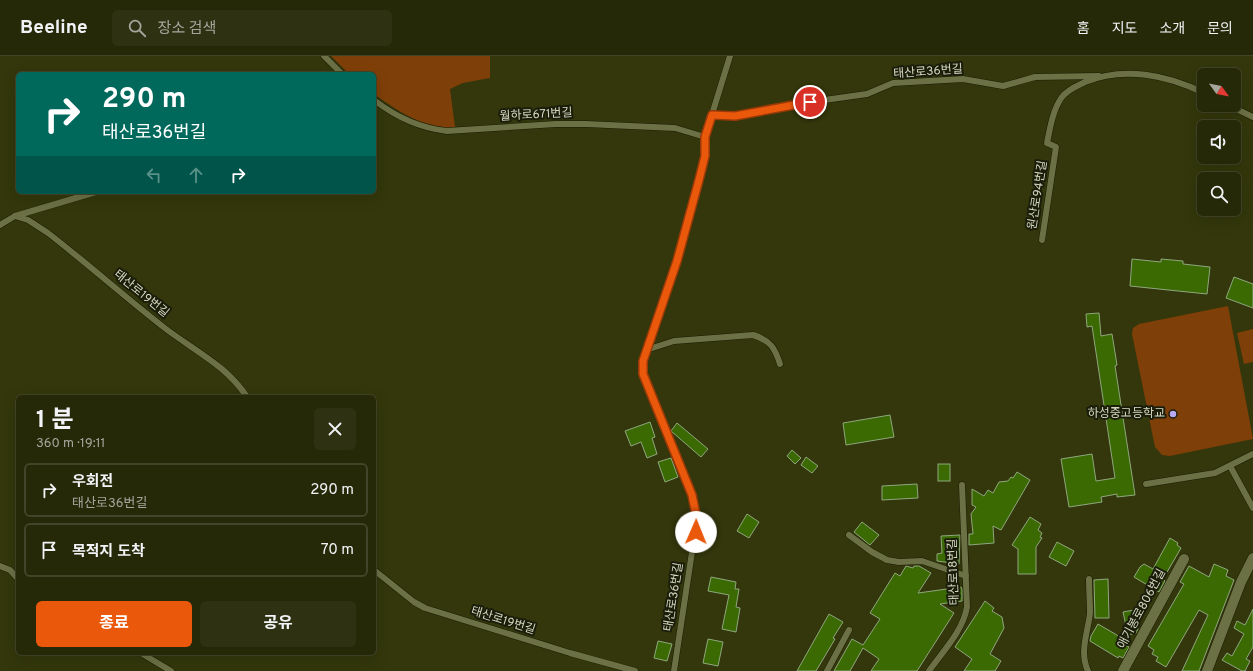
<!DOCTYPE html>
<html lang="ko">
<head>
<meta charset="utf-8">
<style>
  body { margin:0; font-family:Overpass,"Noto Sans KR",sans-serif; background:#2e3112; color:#f1f3f6; height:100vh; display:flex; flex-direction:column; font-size:15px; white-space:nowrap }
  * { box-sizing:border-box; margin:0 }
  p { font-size:13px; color:#a4a69c }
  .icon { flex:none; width:22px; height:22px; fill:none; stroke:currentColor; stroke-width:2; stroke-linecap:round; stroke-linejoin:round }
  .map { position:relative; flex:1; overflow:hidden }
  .side { position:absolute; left:16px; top:339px; width:360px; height:260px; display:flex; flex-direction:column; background:#262908; border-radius:6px; box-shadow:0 4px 16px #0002,0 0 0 1px #424529 }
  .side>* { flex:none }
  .top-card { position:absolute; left:16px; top:16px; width:360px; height:122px; border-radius:6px; box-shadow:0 4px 16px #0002,0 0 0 1px #424529; background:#00695c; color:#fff; overflow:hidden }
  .needle { width:26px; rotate:123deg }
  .fabs { position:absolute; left:1197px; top:12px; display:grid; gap:8px }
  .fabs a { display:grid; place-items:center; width:44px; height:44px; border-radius:6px; background:#262908; box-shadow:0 4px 16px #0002,0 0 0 1px #424529; font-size:20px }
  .pin { position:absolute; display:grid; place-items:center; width:34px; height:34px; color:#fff; margin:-17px; border:2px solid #fff; border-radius:50%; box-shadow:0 1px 4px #0007 }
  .me { position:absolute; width:44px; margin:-22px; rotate:1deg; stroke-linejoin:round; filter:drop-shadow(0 0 3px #0008) }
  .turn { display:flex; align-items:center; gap:14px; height:84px; padding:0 20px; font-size:18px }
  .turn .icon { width:52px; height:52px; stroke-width:2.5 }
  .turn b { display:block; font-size:28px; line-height:34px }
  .lanes { display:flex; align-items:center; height:38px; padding:0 20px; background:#0003; justify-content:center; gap:20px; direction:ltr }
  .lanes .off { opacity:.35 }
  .round { display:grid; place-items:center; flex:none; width:42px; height:42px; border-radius:6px; background:#2e3112 }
  .overview { display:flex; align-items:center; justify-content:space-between; height:68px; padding:0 20px }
  h1 { font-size:24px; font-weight:700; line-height:30px }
  .action { display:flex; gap:8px; margin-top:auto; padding:8px 20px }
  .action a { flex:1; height:46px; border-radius:6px; background:#ea580c; color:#fff; font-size:16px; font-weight:700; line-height:46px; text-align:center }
  .action a+a { background:#2e3112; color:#f1f3f6 }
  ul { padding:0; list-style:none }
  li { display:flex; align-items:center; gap:12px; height:54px; margin:0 8px 6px; padding:0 12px; border:2px solid #424529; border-radius:6px }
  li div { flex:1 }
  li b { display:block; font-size:15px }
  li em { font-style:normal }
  header { display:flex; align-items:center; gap:24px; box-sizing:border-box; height:56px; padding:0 20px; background:#262908; border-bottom:1px solid #424529 }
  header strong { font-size:19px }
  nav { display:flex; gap:22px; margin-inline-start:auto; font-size:14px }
  .search { width:280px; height:36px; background:#2e3112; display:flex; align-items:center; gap:10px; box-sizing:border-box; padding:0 14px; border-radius:6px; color:#a4a69c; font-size:15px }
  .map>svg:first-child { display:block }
  .green { fill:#7f3f08 }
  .building { fill:#3b6a03; stroke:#8fa77f }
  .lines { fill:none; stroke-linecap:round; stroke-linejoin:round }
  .lane-casing { stroke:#1b1d00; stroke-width:7 }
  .street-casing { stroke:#1b1d00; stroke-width:11 }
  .lane { stroke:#6b7045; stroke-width:6 }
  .street { stroke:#6b7045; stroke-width:10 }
  .route-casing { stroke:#983908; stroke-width:10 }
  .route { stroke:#ea580c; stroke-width:7 }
  .poi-dot { fill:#baaaf6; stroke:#1b1d0b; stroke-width:1.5 }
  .labels { text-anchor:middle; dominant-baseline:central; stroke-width:4; stroke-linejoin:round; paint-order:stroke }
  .street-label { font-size:12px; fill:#d5d8c1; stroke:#1b1d0b }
  .poi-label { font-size:12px; fill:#d5d8c1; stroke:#1b1d0b; text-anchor:end }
</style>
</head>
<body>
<header>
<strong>Beeline</strong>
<div class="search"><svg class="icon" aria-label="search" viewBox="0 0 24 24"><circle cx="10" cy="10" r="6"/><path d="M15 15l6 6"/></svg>장소 검색</div>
<nav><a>홈</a><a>지도</a><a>소개</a><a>문의</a></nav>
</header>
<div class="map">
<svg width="1253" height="615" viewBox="0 0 1253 615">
  <rect width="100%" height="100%" fill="#33370b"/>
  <g class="green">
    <path d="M 331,0 L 490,0 L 490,22 L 463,27 L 450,33 L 455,71 C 431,78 392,51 374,38 L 374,18 L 349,18 Z"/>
    <polygon points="1228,250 1253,383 1170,400 1162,399 1155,391 1132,278 1133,272 1139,268"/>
    <polygon points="1253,273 1253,306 1244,308 1237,277"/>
  </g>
  <g class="building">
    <polygon points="1132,203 1161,206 1161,203 1183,205 1183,208 1210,211 1207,238 1130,230"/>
    <polygon points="1234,221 1253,228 1253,252 1226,242"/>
    <polygon points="1099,257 1101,280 1112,278 1117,309 1115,310 1135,439 1117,441 1117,438 1101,441 1102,446 1069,451 1061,403 1092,398 1096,425 1115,422 1092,270 1087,271 1086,258"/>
    <polygon points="890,359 894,381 846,389 843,367"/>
    <polygon points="650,366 655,381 652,382 657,398 647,402 641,386 631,390 625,375"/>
    <polygon points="677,367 708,393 701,401 671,375"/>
    <polygon points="792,394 801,402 795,408 787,400"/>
    <polygon points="806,401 818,410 812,417 801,409"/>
    <polygon points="671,402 678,421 665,426 658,406"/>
    <rect x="938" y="408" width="12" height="17"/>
    <polygon points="1017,416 1030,424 1001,474 993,470 994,487 969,489 969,478 973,478 971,458 976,451 972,449 972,433 984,440 988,434 993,437 999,426 1008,425 1011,421 1013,422"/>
    <polygon points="917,428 918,442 882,444 882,430"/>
    <polygon points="747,458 759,466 749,482 737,475"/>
    <polygon points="1030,461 1041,468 1038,474 1042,477 1040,481 1042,482 1036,491 1036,518 1018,518 1018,493 1012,489"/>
    <polygon points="862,466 879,479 870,489 854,476"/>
    <polygon points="960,479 959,508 937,505 937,498 942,497 941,480"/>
    <polygon points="1170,482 1178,487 1177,489 1181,492 1163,523 1165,525 1159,536 1134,521 1140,511 1144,508 1153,513"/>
    <polygon points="1057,486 1074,495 1066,510 1049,501"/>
    <polygon points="1214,508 1228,514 1226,520 1234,524 1199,615 1182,615 1208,559 1199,554 1166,611 1156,605 1158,601 1152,598 1154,594 1148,590 1184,528 1180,526 1189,510 1209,521"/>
    <polygon points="906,510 913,512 914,510 919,510 931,517 918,537 961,531 962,533 962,545 940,548 954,557 917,615 871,615 879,603 863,592 850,615 834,615 852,583 863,589 880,563 870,557 895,517 900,520"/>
    <polygon points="711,521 736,526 735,533 739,533 736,551 740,552 736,576 722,573 729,539 708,535"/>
    <polygon points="1108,523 1109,562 1095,562 1094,524"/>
    <polygon points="985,545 994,552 992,555 1002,561 1004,572 990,598 1001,605 995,615 964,615 972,603 955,591"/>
    <polygon points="1253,553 1253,591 1246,603 1250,605 1245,615 1242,615 1222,604 1227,597 1232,600 1244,578 1234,572 1237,565 1245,569"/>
    <polygon points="1134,554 1138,573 1136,577 1128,579 1123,556"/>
    <polygon points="829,558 843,566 833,582 835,583 816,615 797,615"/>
    <polygon points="1098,568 1127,585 1125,589 1129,591 1123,602 1119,600 1118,602 1090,585 1091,580"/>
    <polygon points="708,583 723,586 718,610 703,607"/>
    <polygon points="658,585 672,588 667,605 654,602"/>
  </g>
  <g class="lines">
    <defs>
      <g id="lane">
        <polyline points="324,0 342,18"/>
        <path d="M 374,44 C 396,61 419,72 447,75 L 556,68 L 586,68 L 675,72 L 705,81"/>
        <polyline points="1228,49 1253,61"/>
        <polyline points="712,59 735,59 762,56 796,48 867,38 893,27 963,23 1003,30 1035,21 1099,20"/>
        <path d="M 15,160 L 28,164 L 48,177 C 88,208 126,242 166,273 C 195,295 227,310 247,341"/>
        <polyline points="0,169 15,160 96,136"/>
        <path d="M 1042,184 L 1056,91 L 1047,87 C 1050,72 1053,53 1062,41 C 1068,33 1077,30 1085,26 C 1124,10 1167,19 1204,37"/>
        <path d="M 646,294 L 674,285 L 753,279 C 770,284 775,292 780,308"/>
        <polyline points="1230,410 1253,452"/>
        <polyline points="1146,428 1215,417 1253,398"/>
        <polyline points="849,479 872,496 887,504 899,506 922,505 966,520"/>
        <polyline points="0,510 10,514 18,523"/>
        <polyline points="374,514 414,546 425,552 570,597 635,615"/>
        <polyline points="141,597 171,615"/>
        <polyline points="674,615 697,463 692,439 643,318 643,305 677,205 705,100 705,81 730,0"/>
        <polyline points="827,615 849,574"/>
        <path d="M 929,615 C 943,595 963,575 967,551 L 962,429"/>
        <path d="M 1088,615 C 1079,596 1088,576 1090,557 C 1090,545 1089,534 1089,523"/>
      </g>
      <g id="street">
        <polyline points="1123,615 1184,503"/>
        <polyline points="1207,615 1241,526 1253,502"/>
      </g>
    </defs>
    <use href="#lane" class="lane-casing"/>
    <use href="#street" class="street-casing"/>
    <use href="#lane" class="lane"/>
    <use href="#street" class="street"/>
  </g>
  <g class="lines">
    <defs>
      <polyline id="route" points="696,476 697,463 692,439 643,318 643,305 677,205 699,124 705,100 705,81 712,59 735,60 810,46"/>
    </defs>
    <use href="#route" class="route-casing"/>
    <use href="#route" class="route"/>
  </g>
  <circle class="poi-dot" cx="1173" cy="358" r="4"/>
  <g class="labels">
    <g class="street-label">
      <text transform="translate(928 16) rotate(-4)">태산로36번길</text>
      <text transform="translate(536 59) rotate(-3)">월하로671번길</text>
      <text transform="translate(1038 139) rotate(-81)">원산로94번길</text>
      <text transform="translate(141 238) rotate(39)">태산로19번길</text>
      <text transform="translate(954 516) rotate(-92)">태산로18번길</text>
      <text transform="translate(674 541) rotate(-81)">태산로36번길</text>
      <text transform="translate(1142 553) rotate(-62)">애기봉로806번길</text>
      <text transform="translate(503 565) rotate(17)">태산로19번길</text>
    </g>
    <g class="poi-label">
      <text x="1165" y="358">하성중고등학교</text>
    </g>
  </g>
</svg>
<div class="fabs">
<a><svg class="needle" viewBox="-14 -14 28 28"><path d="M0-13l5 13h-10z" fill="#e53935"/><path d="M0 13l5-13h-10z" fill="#a4a69c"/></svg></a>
<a><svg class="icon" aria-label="sound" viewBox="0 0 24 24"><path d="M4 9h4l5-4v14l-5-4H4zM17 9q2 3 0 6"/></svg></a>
<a><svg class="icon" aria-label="search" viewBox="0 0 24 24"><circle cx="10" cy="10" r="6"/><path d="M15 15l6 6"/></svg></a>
</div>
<div class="pin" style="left:810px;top:46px;background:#d93025"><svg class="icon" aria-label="arrive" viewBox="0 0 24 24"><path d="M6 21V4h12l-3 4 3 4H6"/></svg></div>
<svg class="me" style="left:696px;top:476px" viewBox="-20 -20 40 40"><circle r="19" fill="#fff"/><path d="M0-13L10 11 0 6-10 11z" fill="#ea580c"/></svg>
<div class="top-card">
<div class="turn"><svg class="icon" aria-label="right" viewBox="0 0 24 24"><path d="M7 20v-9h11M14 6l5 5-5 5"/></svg><div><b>290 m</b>태산로36번길</div></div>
<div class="lanes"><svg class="icon off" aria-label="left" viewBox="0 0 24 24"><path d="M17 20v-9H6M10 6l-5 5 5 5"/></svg><svg class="icon off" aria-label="ahead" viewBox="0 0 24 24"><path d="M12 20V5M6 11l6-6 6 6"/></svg><svg class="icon" aria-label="right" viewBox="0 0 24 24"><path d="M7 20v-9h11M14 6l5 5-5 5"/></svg></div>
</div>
<section class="side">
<div class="overview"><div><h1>1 분</h1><p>360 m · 19:11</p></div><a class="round"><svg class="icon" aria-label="close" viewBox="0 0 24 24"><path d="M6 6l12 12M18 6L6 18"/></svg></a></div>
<ul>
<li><svg class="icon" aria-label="right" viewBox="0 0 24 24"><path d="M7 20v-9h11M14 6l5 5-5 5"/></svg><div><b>우회전</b><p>태산로36번길</p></div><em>290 m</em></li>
<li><svg class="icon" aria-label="arrive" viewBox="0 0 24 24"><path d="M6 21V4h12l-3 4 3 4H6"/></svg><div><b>목적지 도착</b></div><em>70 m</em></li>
</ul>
<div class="action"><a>종료</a><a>공유</a></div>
</section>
</div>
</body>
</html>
